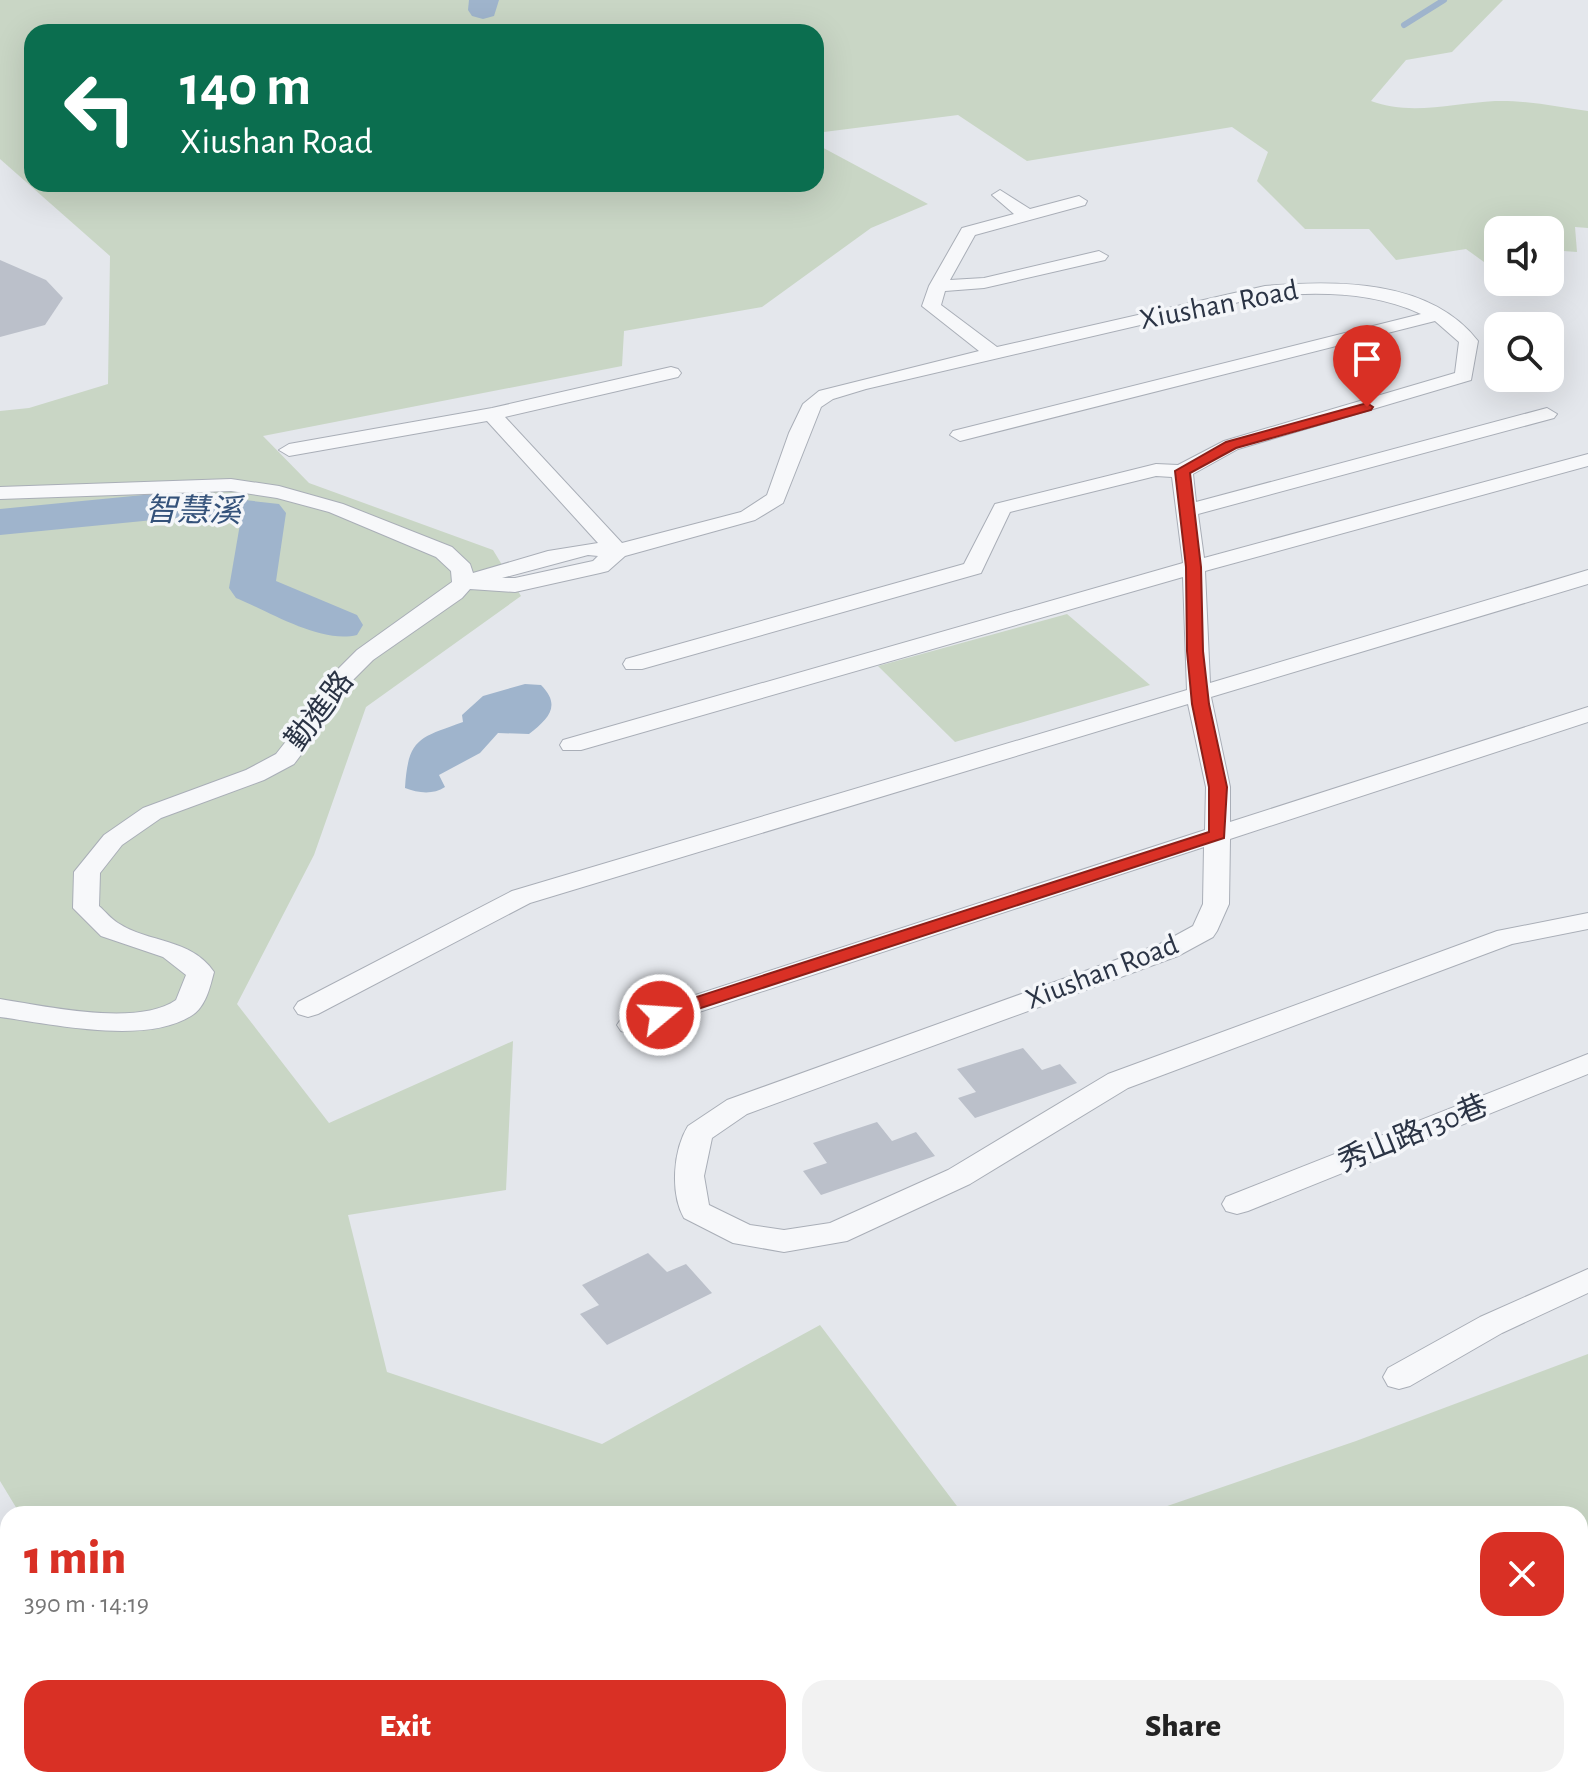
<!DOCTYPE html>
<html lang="en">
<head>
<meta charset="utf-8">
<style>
  body { margin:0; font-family:"Alegreya Sans","Noto Sans TC",sans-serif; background:#f2f2f2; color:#222; height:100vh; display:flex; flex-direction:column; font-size:30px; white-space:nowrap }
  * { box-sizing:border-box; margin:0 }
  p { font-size:26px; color:#767676 }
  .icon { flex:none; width:44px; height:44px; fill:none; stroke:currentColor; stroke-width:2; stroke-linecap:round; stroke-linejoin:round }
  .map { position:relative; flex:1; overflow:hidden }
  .sheet { position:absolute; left:0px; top:1506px; width:1588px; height:282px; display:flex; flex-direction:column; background:#fff; border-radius:24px 24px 0 0; box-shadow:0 8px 32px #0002 }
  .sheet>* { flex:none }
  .hud { position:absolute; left:24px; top:24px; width:800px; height:168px; border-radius:24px; box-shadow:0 8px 32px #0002; background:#0b6e4f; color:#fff; overflow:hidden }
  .controls { position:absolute; left:1484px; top:216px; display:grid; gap:16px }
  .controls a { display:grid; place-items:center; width:80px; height:80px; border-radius:16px; background:#fff; box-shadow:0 8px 32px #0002; font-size:40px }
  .pin { position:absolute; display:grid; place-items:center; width:68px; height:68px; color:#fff; margin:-82px -34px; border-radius:50% 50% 50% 0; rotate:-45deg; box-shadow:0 0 8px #0007 }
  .pin .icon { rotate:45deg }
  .me { position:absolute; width:88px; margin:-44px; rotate:72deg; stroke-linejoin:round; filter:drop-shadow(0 0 6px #0008) }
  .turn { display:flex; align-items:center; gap:28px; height:168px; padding:0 24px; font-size:36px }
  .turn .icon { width:104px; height:104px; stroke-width:2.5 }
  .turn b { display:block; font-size:56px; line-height:68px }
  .round { display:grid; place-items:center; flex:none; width:84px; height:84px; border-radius:24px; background:#f2f2f2 }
  .head { display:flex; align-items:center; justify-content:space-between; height:136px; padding:0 24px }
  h1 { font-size:48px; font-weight:800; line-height:60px; color:#d93025 }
  .action { display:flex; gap:16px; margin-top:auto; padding:16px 24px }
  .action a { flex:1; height:92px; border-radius:24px; background:#d93025; color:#fff; font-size:32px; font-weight:800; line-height:92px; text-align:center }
  .action a+a { background:#f2f2f2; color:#222 }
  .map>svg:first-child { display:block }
  .green { fill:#c9d6c5 }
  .water { fill:#9fb4cc }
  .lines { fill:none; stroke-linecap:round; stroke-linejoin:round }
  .stream { stroke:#9fb4cc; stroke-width:6 }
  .river { fill:#9fb4cc; fill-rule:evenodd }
  .building { fill:#bbc0ca }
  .minor-casing { stroke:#a9aeb7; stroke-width:2 }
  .minor { fill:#f7f8fa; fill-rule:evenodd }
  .route { fill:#d93025; stroke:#8d1f18; stroke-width:2 }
  .labels { text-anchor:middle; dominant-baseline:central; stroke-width:7; stroke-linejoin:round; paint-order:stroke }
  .street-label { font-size:30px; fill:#2b3445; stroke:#f4f6f9 }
  .water-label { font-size:32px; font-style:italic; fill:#34527a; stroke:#f4f6f9 }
</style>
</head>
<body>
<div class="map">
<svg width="1588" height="1787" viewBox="0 0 1588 1787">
  <rect width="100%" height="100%" fill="#e4e7ec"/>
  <g class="green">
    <path d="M 0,0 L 1503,0 L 1452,52 L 1406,60 L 1371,101 C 1410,116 1455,103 1495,101 C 1525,100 1558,107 1588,111 L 1588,228 L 1575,227 L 1577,252 L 1550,250 L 1550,230 L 1498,230 L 1498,246 L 1484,262 L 1466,249 L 1396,260 L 1369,229 L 1305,229 L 1257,181 L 1268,152 L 1232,127 L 1027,161 L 958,115 L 816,133 L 816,32 L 32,32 L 32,184 L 816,184 L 816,144 L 928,204 L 871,228 L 762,307 L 624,331 L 622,366 L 263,436 L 309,483 L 493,550 L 521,596 L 366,707 L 314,855 L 237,1004 L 329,1123 L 513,1041 L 506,1190 L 348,1215 L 387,1372 L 602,1444 L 820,1325 L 963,1514 L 20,1514 L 0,1481 L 0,411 L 29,408 L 108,384 L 110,256 L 0,159 Z"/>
    <polygon points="1067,614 1150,685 955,742 878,666"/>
    <polygon points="1588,1354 1588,1787 87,1787 100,1780 1580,1780 1580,1514 1144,1514 1356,1441"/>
  </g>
  <path class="water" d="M 525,684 L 541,685 C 562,706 548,719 529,734 L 498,733 L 480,753 L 439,775 L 445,787 C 433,795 418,793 405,788 C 408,738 419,738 463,722 L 462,715 L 483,696 Z"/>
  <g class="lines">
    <polyline class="stream" points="1404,25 1444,0"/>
    <g class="river">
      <polygon points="469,0 499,0 494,16 483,19 472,16 468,10"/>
      <path d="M 174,492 L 279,504 L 286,513 L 276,581 L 357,615 L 363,625 L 357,635 C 321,644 270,612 236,598 L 229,588 L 240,524 L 174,518 L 0,535 L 0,509 Z"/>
    </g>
  </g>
  <g class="building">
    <polygon points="0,260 46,280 63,298 45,325 0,337"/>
    <polygon points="1023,1048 1042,1070 1060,1064 1077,1083 975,1118 958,1098 976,1092 957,1069"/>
    <polygon points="877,1122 892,1141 916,1132 935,1156 821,1195 803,1171 827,1163 813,1143"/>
    <polygon points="648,1253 667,1272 686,1264 712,1293 607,1345 580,1314 599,1305 582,1285"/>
  </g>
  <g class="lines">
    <defs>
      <g id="minor">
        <path d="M 1000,190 L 1030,209 L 1079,196 L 1087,201 L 1085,205 L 975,235 L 950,280 L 984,278 L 1099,251 L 1108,256 L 1105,260 L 984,288 L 945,291 L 941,305 L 997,347 L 1265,286 C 1336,280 1430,279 1478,341 L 1471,380 L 1238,449 L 1193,474 L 1196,502 L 1547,408 L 1557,414 L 1554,418 L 1198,514 L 1204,558 L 1588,454 L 1588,466 L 1205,571 L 1210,683 L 1588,570 L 1588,584 L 1211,697 L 1230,787 L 1230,822 L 1588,707 L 1588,722 L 1230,839 L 1229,904 L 1217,931 L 1213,937 L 1178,956 L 747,1114 L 712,1138 L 704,1176 L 709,1205 L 750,1225 L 784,1230 L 830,1223 L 948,1170 L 1108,1074 L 1497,931 L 1588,913 L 1588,929 L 1512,944 L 1128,1088 L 970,1184 L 847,1241 L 784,1252 L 733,1243 L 684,1218 C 670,1194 673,1150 688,1126 L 727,1100 L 1160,944 L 1193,926 L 1203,904 L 1204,847 L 641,1031 L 631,1034 L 621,1031 L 617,1025 L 621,1019 L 1205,830 L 1206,787 L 1188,704 L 530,903 L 318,1014 L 308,1017 L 298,1014 L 294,1008 L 298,1002 L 512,891 L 1187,690 L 1183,577 L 581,750 L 563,750 L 560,745 L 563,740 L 1183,563 L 1172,477 L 1156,476 L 1010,512 L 981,573 L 642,669 L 626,669 L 623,664 L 626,659 L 964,564 L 995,504 L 1156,464 L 1178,465 L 1224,441 L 1455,373 L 1459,342 L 1435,321 L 960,441 L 950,435 L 953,431 L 1421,314 C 1371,291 1318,292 1265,296 L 866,389 L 833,399 L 821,407 L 783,503 L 755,520 L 625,556 L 608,571 L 600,573 L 515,592 L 470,589 L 462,598 L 373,660 L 344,689 L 325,723 L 294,764 L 264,780 L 161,818 L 122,845 L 100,873 L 99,906 C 105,911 111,919 118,923 C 148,943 191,938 214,972 C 210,987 206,1007 191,1016 C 145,1045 52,1024 0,1017 L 0,999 C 44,1006 138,1027 176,1000 L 186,975 L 163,957 L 101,936 L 73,908 L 74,872 L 104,835 L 143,808 L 246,770 L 276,754 L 302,721 L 326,681 L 357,650 L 452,582 L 451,571 L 436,557 L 329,512 L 277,498 L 231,491 L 0,499 L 0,487 L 231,479 L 279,486 L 343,504 L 452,547 L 470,564 L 473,573 L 548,551 L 598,543 L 487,421 L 289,456 L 279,450 L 289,444 L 492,408 L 671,367 L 678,369 L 681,373 L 678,377 L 505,417 L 622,543 L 741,512 L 767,495 L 789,433 L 803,404 L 819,391 L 979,351 L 922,306 L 929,286 L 962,228 L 1014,214 L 992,195 ZM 588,555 L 598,556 L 593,561 L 515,578 L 502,578 Z"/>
        <polygon points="1588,1054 1588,1074 1248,1211 1237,1214 1226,1211 1222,1204 1226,1197"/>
        <polygon points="1588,1269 1588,1293 1502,1333 1410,1386 1399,1389 1388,1386 1383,1377 1388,1368 1480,1317"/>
      </g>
    </defs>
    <use href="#minor" class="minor-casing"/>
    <use href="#minor" class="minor"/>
  </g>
  <polygon class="route" points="1367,403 1373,407 1371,410 1236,448 1190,473 1201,567 1203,651 1209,704 1227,787 1224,838 667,1019 653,1019 650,1015 653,1011 1209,832 1209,787 1192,704 1187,651 1186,567 1175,471 1226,442"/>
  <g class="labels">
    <g class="street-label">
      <text transform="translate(1219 305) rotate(-11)">Xiushan Road</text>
      <text transform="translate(320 711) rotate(-53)">勤進路</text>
      <text transform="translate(1102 972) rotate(-21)">Xiushan Road</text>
      <text transform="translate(1413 1134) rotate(-22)">秀山路130巷</text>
    </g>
    <g class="water-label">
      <text transform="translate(193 511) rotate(1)">智慧溪</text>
    </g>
  </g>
</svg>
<div class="controls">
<a><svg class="icon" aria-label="sound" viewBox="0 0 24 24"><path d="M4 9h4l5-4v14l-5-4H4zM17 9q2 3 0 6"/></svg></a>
<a><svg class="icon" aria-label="search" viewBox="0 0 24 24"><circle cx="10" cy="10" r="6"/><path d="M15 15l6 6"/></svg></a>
</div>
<div class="pin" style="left:1367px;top:407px;background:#d93025"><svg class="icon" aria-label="arrive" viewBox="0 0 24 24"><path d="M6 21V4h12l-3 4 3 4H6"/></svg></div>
<svg class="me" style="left:660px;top:1015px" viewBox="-20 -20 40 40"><circle r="17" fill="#d93025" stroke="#fff" stroke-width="3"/><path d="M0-11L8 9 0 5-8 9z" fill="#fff"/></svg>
<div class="hud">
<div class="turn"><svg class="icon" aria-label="left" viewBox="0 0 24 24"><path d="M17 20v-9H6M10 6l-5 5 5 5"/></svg><div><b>140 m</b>Xiushan Road</div></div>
</div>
<section class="sheet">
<div class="head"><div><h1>1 min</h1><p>390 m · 14:19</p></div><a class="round" style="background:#d93025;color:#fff"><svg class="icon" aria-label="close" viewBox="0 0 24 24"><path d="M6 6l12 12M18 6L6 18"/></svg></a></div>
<div class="action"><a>Exit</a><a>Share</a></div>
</section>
</div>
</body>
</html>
